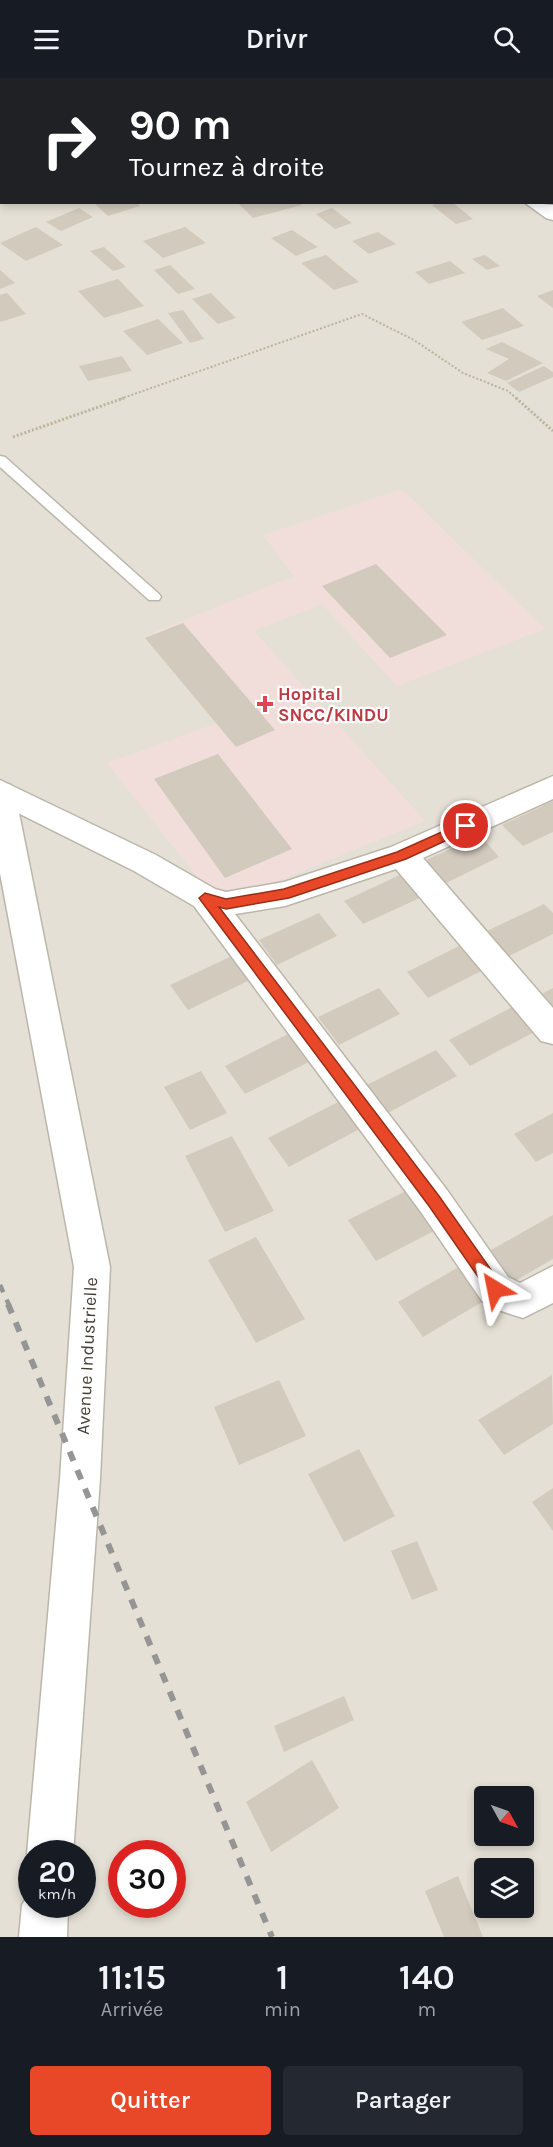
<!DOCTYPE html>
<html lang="fr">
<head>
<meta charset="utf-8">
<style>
  body { margin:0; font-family:Karla,sans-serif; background:#242831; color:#f1f3f6; height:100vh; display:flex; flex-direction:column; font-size:22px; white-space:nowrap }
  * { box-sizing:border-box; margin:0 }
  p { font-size:20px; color:#9ea1a6 }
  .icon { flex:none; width:33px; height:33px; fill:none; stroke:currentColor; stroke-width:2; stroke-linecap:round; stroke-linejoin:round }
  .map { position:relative; height:1859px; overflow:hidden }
  .drawer { display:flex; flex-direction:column; background:#171b24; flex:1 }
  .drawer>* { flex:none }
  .guide { position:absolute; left:0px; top:0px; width:554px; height:126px; box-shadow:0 3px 9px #0003; background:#202124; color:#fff; overflow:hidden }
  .needle { width:39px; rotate:130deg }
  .tools { position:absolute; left:474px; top:1708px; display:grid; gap:12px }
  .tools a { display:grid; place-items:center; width:60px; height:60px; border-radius:6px; background:#171b24; box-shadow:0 3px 9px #0003; font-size:30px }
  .speed { position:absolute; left:18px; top:1762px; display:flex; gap:12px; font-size:30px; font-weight:700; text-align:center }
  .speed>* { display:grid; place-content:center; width:78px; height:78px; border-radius:50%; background:#171b24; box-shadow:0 3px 9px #0003; line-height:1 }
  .speed small { font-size:15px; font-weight:400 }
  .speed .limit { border:9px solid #d22; background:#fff; color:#111 }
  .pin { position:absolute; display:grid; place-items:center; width:51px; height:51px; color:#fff; margin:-26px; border:3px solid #fff; border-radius:50%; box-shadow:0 2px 6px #0007 }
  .me { position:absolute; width:66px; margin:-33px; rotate:325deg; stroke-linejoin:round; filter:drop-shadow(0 0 4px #0008) }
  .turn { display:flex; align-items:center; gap:21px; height:126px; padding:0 30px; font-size:27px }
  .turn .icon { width:78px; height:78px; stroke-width:2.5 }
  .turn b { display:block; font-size:42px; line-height:51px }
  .eta { display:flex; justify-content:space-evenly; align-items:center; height:102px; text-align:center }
  .eta b { font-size:36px; font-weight:600; line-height:42px }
  .cta { display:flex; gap:12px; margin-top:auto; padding:12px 30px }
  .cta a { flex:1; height:69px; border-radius:6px; background:#e84827; color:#fff; font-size:24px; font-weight:600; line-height:69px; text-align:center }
  .cta a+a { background:#242831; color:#f1f3f6 }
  header { display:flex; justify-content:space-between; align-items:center; height:78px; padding:0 30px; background:#171b24; font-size:27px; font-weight:600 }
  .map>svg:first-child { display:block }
  .residential { fill:#e5e0d5; fill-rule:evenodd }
  .medical { fill:#f1dedb }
  .building { fill:#d2cabd }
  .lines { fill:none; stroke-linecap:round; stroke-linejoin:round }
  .service-casing { stroke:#bcb6aa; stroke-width:3 }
  .minor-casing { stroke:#bcb6aa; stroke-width:3 }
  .tertiary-casing { stroke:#bcb6aa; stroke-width:3 }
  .path-far1 { stroke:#bdb29c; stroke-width:2; stroke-dasharray:2 2; stroke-linecap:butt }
  .path { stroke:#bdb29c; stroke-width:3; stroke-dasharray:2 2; stroke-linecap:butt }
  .service { fill:#fff; fill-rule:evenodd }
  .minor { fill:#fff; fill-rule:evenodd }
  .tertiary { fill:#fff; fill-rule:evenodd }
  .rail-far1 { stroke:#959595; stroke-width:4.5; stroke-dasharray:8 8; stroke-linecap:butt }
  .rail { stroke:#959595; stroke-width:6; stroke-dasharray:10 10; stroke-linecap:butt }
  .route { fill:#e84827; stroke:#972f19; stroke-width:1.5 }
  .health-dot { fill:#e0444e; stroke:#fff; stroke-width:2 }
  .labels { text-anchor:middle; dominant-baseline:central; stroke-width:4.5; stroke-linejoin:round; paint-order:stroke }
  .health-label { font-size:18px; font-weight:bold; fill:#be3a42; stroke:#fff; text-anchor:start }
  .street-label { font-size:18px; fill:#443f36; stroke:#fff }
</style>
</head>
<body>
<header><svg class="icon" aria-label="menu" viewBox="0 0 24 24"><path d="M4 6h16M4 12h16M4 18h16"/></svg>Drivr<svg class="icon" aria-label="search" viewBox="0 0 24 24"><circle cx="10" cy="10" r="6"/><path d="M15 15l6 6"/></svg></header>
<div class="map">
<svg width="553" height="1859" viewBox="0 0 553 1859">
  <rect width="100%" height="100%" fill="#f2eee6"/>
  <path class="residential" d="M 0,0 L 553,0 L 553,1859 L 0,1859 ZM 2,2 L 552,2 L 552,124 L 2,124 ZM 484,1719 L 524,1719 L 524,1758 L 484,1758 ZM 32,1776 L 82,1776 L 82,1827 L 32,1827 ZM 122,1776 L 172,1776 L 172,1827 L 122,1827 ZM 484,1791 L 524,1791 L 524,1830 L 484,1830 Z"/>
  <polygon class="medical" points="402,411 545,551 397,608 322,526 254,553 425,743 219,827 107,685 223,643 154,554 294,498 263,457"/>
  <g class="building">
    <polygon points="93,124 137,124 140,128 108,138"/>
    <polygon points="237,124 300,124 302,127 253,140"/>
    <polygon points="441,124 452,124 473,141 456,146 432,127"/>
    <polygon points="79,130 93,139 61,153 46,144"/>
    <polygon points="332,130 352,145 335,151 316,136"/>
    <polygon points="36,149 63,167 26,183 0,165"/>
    <polygon points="185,149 206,165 163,180 143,163"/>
    <polygon points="292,152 318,169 296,178 271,160"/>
    <polygon points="378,154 396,166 369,176 352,163"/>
    <polygon points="104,169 126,189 113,193 90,173"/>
    <polygon points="326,177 359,204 334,212 301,185"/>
    <polygon points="485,177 500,188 487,192 472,181"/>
    <polygon points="450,183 465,195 429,206 415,194"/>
    <polygon points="170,187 195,211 178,216 154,192"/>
    <polygon points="0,192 15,205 0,211"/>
    <polygon points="118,201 144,228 104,240 78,213"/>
    <polygon points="553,212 553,230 537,218"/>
    <polygon points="7,215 26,236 0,244 0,217"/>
    <polygon points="211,215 236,240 218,246 192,221"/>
    <polygon points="503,230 524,248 482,262 461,244"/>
    <polygon points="183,232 204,261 190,265 168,235"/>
    <polygon points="158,241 183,265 147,277 123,253"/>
    <polygon points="502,264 543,285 506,303 487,295 509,281 486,271"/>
    <polygon points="122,278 132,293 88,303 79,288"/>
    <polygon points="544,288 553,294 553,299 519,314 507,305"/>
    <polygon points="376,486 447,557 390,580 322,508"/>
    <polygon points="183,545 275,652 236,669 145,560"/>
    <polygon points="218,676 292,771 225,800 154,701"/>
    <polygon points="553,723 553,754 523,768 502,747"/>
    <polygon points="480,757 499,779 444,806 424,783"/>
    <polygon points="402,796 422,819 363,846 344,823"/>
    <polygon points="544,826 553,835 553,856 509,878 487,853"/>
    <polygon points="319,835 337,858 277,887 259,862"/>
    <polygon points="465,865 487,890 428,920 407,894"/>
    <polygon points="232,878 250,902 188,932 170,907"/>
    <polygon points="379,910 400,936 339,967 318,939"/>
    <polygon points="553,910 553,939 535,919"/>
    <polygon points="518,926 540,951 470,988 449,962"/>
    <polygon points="288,956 309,984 245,1016 225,988"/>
    <polygon points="436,972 457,998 384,1037 363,1009"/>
    <polygon points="201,993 227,1035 190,1052 164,1009"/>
    <polygon points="344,1021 365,1048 289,1089 268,1060"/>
    <polygon points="553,1035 553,1075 536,1084 514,1056"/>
    <polygon points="232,1058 274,1133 225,1154 185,1078"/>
    <polygon points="406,1113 434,1153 376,1183 348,1142"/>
    <polygon points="553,1137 553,1181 508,1207 484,1176"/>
    <polygon points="256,1159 305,1241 256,1265 208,1182"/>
    <polygon points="462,1187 487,1221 423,1259 398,1224"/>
    <polygon points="552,1297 553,1346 504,1377 478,1342"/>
    <polygon points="279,1302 306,1358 239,1387 214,1329"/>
    <polygon points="359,1371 395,1438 344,1464 308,1396"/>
    <polygon points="553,1410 553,1453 532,1424"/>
    <polygon points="417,1463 438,1512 412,1522 391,1473"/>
    <polygon points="344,1618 354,1642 284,1674 274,1648"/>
    <polygon points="312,1682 339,1730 271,1774 246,1724"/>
    <polygon points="458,1798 483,1859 444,1859 425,1813"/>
  </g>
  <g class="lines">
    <defs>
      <polygon id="service" points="0,378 5,379 159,516 161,519 159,522 149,522 0,389"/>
      <g id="minor">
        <polygon points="263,0 285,0 286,2 264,2"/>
        <rect x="552" y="31" width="1" height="12"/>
        <polygon points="524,124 553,127 553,142 546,140"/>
        <polygon points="553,698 553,721 423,780 553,930 553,966 541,963 396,791 285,828 235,836 447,1112 508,1199 520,1205 553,1188 553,1225 523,1240 495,1231 482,1223 421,1134 194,828 134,793 0,726 0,702 156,777 215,811 226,814 284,804 391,769"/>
      </g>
      <g id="tertiary">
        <polygon points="0,704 11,707 15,715 110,1189 100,1401 73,1776 32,1776 32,1787 27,1776 60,1401 74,1189 0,795"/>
        <polygon points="32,1809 32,1827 68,1827 67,1859 19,1859 22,1827"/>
      </g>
    </defs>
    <use href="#service" class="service-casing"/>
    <use href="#minor" class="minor-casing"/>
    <use href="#tertiary" class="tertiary-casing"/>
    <polyline class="path-far1" points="120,321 362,236 414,262 463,295 508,313 517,321"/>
    <g class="path">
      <polyline points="516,320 553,353"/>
      <polyline points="13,359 124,320"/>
    </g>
    <use href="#service" class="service"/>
    <use href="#minor" class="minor"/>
    <use href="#tertiary" class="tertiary"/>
    <polyline class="rail-far1" points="0,1207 9,1227"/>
    <polyline class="rail" points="8,1226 272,1859"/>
  </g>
  <polygon class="route" points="466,743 471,745 471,751 406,781 289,820 226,831 219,829 439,1118 501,1206 503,1211 501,1216 495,1218 490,1216 429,1128 199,820 205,815 226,821 284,811 397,774"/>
  <path class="health-dot" d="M262 617h6v6h6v6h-6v6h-6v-6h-6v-6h6z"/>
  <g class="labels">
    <g class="health-label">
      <text x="278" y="616">Hopital<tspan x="278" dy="21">SNCC/KINDU</tspan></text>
    </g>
    <g class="street-label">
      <text transform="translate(87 1278) rotate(-87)">Avenue Industrielle</text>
    </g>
  </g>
</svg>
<div class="tools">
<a><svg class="needle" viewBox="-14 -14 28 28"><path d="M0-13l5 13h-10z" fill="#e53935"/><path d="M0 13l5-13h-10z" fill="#9ea1a6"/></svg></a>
<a><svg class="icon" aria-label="layers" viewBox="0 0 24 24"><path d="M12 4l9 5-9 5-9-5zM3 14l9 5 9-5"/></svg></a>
</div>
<div class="speed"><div>20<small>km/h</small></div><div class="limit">30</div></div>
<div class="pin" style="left:466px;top:748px;background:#d93025"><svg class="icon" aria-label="arrive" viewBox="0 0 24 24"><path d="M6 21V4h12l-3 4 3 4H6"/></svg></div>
<svg class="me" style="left:495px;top:1211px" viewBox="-20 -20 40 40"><path d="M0-17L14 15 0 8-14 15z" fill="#e84827" stroke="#fff" stroke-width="4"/></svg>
<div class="guide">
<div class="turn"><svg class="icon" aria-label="right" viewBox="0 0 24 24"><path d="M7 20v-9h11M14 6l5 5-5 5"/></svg><div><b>90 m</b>Tournez à droite</div></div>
</div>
</div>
<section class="drawer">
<div class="eta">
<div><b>11:15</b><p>Arrivée</p></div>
<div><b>1</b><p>min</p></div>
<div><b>140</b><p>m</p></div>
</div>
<div class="cta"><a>Quitter</a><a>Partager</a></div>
</section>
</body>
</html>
